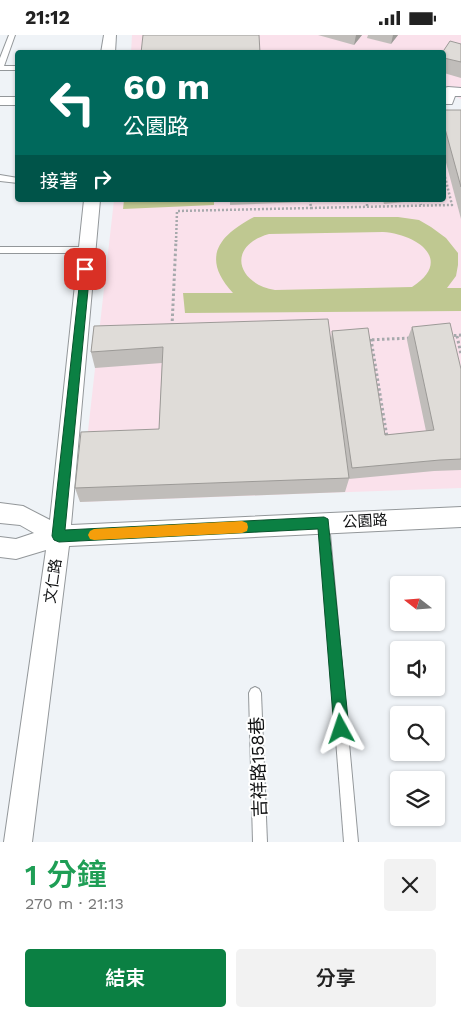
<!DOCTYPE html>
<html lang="zh-TW">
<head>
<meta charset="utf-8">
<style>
  body { margin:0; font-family:"Work Sans","Noto Sans TC",sans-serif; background:#f2f2f2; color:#222; height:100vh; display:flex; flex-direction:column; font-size:19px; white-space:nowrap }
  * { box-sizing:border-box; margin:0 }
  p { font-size:16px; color:#767676 }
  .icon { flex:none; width:28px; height:28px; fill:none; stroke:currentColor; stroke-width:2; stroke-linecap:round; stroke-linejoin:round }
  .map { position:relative; height:807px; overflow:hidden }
  .side { display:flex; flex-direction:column; background:#fff; flex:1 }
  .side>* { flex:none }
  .top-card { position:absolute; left:15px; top:15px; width:431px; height:152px; border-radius:5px; box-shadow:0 1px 4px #0004; background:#00695c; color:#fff; overflow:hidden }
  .needle { width:32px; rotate:287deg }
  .controls { position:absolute; left:390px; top:541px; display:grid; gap:10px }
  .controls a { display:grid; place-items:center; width:55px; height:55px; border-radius:5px; background:#fff; box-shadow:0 1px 4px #0004; font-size:25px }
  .pin { position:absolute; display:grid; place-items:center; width:42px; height:42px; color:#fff; margin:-21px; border-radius:10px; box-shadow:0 2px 8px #0006 }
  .me { position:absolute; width:55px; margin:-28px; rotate:355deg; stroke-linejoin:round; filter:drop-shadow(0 0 4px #0008) }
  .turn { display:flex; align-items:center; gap:18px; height:105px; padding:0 25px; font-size:22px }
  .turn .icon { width:65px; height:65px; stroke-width:2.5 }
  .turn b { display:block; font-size:35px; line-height:42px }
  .then { display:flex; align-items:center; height:48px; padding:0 25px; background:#0003; gap:10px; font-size:19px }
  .round { display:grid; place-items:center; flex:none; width:52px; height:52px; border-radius:5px; background:#f2f2f2 }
  .summary { display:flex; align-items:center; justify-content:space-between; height:85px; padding:0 25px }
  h1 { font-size:30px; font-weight:600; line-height:38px; color:#1e9e55 }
  .cta { display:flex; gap:10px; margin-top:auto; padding:10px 25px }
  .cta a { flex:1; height:58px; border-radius:5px; background:#0b8043; color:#fff; font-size:20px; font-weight:600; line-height:58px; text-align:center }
  .cta a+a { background:#f2f2f2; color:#222 }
  .status { display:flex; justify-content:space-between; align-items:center; height:35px; padding:0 25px; background:#fff; direction:ltr }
  .status svg { height:14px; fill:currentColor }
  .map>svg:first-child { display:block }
  .education { fill:#fae1eb }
  .green { fill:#bfc891; fill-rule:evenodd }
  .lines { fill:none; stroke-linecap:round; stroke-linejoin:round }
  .lane-casing { stroke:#93979a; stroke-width:2 }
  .street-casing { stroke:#93979a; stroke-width:2 }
  .path-far1 { stroke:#a6a9ac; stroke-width:2.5; stroke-dasharray:2 2; stroke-linecap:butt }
  .path { stroke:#a6a9ac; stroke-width:3; stroke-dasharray:2.5 2.5; stroke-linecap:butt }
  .lane { fill:#fff; fill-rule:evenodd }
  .street { fill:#fff; fill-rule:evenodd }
  .wall { fill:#c0bdba }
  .shaded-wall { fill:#9c9a97 }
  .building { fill:#dfdcd8; stroke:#9c9a97 }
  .route { fill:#0b8043; stroke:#07532c }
  .slow { fill:#f59e0b }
  .labels { text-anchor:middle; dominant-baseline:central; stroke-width:4; stroke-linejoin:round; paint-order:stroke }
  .street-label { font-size:15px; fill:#111213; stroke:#fff }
  .near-street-label { font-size:18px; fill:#111213; stroke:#fff }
</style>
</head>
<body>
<div class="status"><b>21:12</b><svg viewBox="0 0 49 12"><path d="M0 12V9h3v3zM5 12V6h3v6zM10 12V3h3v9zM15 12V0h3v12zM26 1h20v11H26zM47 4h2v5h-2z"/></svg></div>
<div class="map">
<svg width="461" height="807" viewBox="0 0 461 807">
  <rect width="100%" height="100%" fill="#eff3f7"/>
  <g class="education">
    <polygon points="132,0 461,0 461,64 444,57 444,18 131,18"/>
    <polygon points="444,77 461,85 461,453 80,467 114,165 444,165"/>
  </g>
  <g class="green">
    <polygon points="124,165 214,165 214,170 123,174"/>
    <path d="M 254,182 L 398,182 L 419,185 L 431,192 L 446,203 L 458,218 L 458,230 L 456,241 L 447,253 L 461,253 L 461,276 L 185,278 L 183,258 L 233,258 C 201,223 218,201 254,182 ZM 383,197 C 417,199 454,225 412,252 L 275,255 C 237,249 226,211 269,199 Z"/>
  </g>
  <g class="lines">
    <defs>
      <g id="lane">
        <polygon points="9,0 15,0 4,31 18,31 18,35 0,35 0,23"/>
        <polygon points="0,140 18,143 18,148 0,146"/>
        <polygon points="0,212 87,212 91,215 87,218 0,218"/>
        <polygon points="324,483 328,485 329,488 358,807 344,807 319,488 320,485"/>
        <polygon points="255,652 259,654 261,658 267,807 253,807 249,658 251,654"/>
      </g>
      <g id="street">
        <polygon points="104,0 116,0 115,18 101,18"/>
        <polygon points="448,52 461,53 461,61 455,61 452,69 444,69 444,53"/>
        <rect x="0" y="62" width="18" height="8"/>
        <polygon points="84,165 100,165 71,490 461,472 461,492 69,511 32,807 4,807 46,515 16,524 0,522 0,502 16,504 34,498 20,490 0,488 0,468 23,471 50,485"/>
      </g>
    </defs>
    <use href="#lane" class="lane-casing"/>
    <use href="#street" class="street-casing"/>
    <g class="path-far1">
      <polyline points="310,165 311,173 452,170 444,138"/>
      <polyline points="367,165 367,171"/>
      <polyline points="420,165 421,170"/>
      <polyline points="176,207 177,176 311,173"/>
    </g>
    <g class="path">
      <polyline points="172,291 176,205"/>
      <polyline points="449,301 461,300"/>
      <polyline points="457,301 461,319"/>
      <polyline points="371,304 387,402"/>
      <polyline points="367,305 411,303"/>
    </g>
    <use href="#lane" class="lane"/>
    <use href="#street" class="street"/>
  </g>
  <g class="wall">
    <polygon points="318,0 362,0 354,10"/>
    <polygon points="368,0 398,0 391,9 367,3"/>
    <polygon points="461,9 461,43 444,38 444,18"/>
    <polygon points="444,75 461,75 461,184 444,120"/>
    <polygon points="230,165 302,165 302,167 230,170"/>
    <polygon points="383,165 415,165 414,166 384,169"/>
    <polygon points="94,291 331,304 332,296 385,400 426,396 407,305 412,292 461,334 461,435 434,436 349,444 345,457 80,467 75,453 159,394 162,328 95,333 91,317"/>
  </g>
  <g class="shaded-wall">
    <polygon points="356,0 362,0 354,10"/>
    <polygon points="393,0 398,0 391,9"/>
  </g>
  <g class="building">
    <polygon points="143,0 259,0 260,18 141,18"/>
    <polygon points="450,6 461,9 461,27 444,23 444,18 442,18"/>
    <polygon points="444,75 461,75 461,152 444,90"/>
    <polygon points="328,284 349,443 75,453 81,397 159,394 163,312 91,317 94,291"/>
    <polygon points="450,288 461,334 461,424 440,425 352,433 332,296 368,293 385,400 434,395 412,292"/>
  </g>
  <polygon class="route" points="85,231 90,234 65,495 324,482 328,484 349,694 346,699 341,702 336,699 334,694 318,494 59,507 54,505 52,501 81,234"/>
  <polygon class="slow" points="242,486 247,488 248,492 247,496 242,498 94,505 90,504 88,500 90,496 94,494"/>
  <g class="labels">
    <g class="street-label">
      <text transform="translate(365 486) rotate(-3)">公園路</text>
      <text transform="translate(53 546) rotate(-82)">文仁路</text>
    </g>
    <g class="near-street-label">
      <text transform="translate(258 732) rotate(-92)">吉祥路158巷</text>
    </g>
  </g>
</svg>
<div class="controls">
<a><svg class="needle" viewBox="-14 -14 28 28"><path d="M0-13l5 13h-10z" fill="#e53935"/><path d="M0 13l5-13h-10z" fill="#767676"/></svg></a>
<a><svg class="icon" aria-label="sound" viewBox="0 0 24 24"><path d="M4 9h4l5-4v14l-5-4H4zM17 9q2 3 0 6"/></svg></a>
<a><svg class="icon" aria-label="search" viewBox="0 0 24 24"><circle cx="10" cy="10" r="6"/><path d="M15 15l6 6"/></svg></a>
<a><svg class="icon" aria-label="layers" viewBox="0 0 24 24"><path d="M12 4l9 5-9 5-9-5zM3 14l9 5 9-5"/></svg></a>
</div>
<div class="pin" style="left:85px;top:234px;background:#d93025"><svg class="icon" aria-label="arrive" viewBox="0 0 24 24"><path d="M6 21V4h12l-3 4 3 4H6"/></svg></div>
<svg class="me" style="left:341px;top:694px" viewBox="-20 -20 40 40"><path d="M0-17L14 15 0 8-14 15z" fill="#0b8043" stroke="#fff" stroke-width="4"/></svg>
<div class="top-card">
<div class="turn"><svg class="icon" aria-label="left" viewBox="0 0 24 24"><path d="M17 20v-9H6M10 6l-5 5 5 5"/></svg><div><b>60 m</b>公園路</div></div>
<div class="then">接著<svg class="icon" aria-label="right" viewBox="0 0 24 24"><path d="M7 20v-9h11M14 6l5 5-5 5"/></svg></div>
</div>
</div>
<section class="side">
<div class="summary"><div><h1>1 分鐘</h1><p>270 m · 21:13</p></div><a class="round"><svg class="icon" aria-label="close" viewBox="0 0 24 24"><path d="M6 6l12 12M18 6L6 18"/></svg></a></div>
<div class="cta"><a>結束</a><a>分享</a></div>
</section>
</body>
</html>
